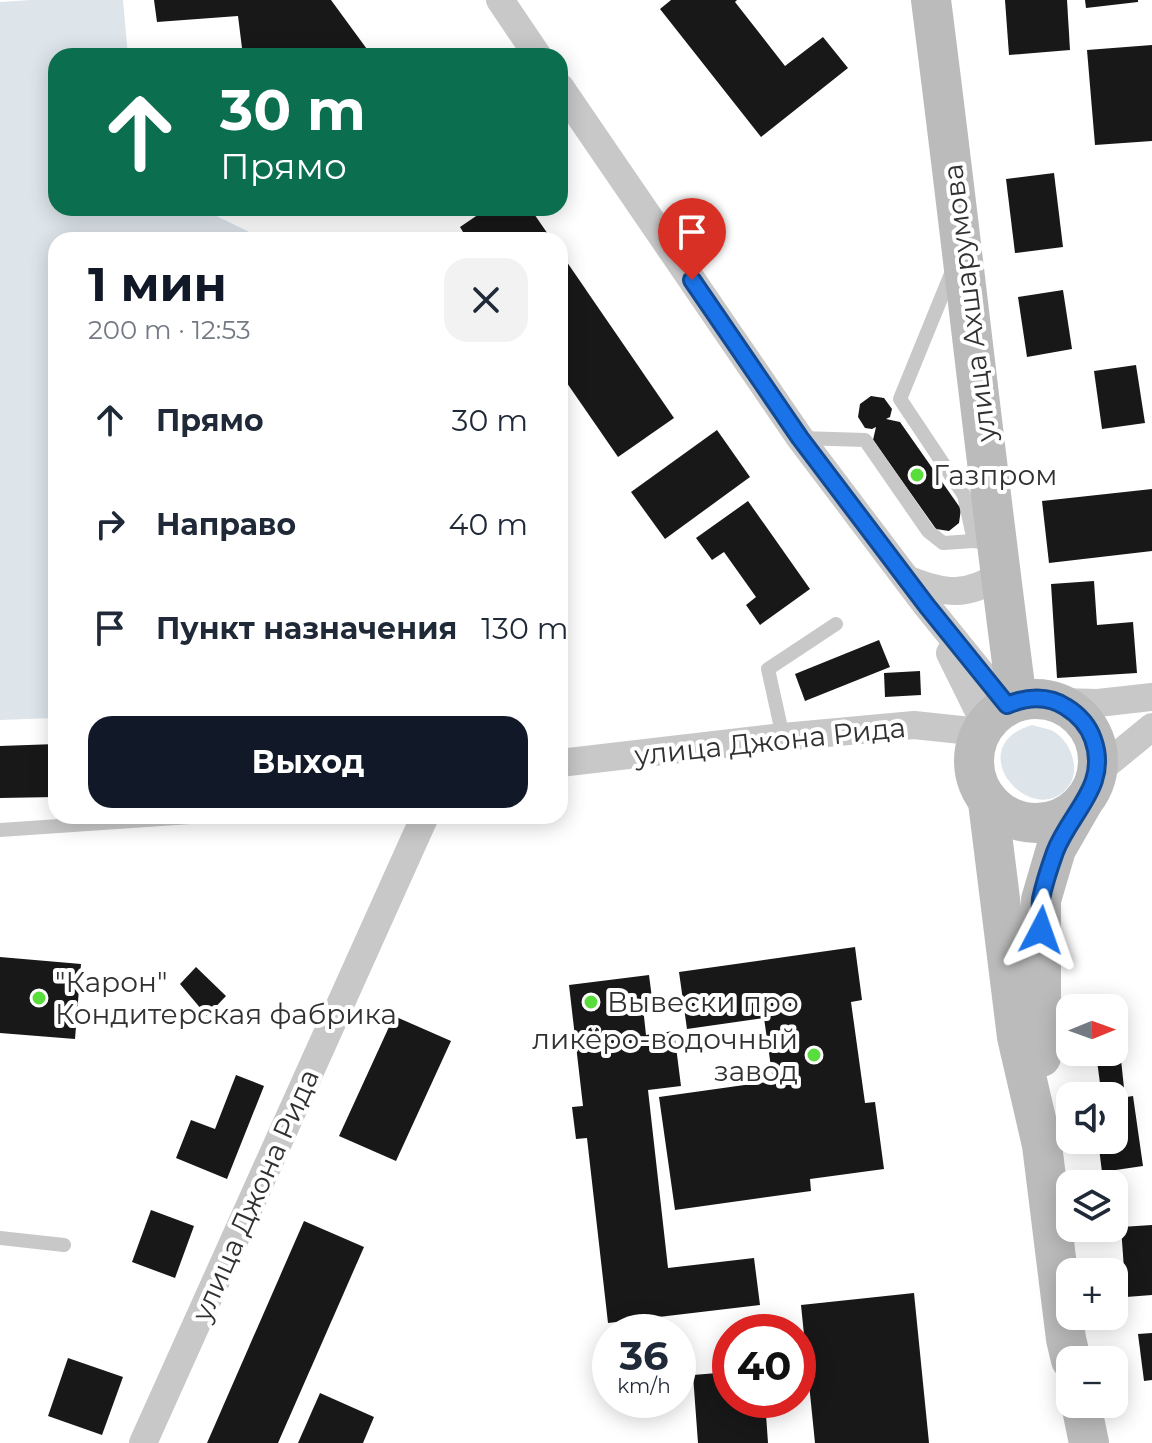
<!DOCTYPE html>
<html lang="ru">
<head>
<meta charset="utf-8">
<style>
  body { margin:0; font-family:Montserrat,sans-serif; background:#f2f2f3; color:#1f2937; height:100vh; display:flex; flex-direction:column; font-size:30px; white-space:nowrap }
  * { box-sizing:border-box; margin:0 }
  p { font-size:26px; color:#747a83 }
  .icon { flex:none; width:44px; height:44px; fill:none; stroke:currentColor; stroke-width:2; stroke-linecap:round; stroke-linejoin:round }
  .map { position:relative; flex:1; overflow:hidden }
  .panel { position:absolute; left:48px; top:232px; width:520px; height:592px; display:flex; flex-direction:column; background:#fff; border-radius:24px; box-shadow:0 4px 20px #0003 }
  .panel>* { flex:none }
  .banner { position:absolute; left:48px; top:48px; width:520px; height:168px; border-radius:24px; box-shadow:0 4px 20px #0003; background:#0b6e4f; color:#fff; overflow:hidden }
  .needle { width:52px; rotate:89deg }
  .tools { position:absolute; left:1056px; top:994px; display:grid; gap:16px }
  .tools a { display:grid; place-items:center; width:72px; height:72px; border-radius:16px; background:#fff; box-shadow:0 4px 20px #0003; font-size:40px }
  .speed { position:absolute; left:592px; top:1314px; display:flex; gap:16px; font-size:40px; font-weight:700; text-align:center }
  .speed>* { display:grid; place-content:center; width:104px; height:104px; border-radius:50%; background:#fff; box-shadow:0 4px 20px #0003; line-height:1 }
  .speed small { font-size:20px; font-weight:400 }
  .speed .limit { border:12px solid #d22; background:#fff; color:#111 }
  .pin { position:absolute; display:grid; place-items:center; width:68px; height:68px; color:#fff; margin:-82px -34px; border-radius:50% 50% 50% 0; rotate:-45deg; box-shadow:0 0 8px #0007 }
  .pin .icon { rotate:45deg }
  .me { position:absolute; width:88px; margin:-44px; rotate:4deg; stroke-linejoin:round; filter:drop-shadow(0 0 6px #0008) }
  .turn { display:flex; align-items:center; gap:28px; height:168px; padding:0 40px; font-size:36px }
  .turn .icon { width:104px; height:104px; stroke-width:2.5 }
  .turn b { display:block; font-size:56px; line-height:68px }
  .round { display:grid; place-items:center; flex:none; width:84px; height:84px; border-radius:24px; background:#f2f2f3 }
  .headline { display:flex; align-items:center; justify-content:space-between; height:136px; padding:0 40px }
  h1 { font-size:48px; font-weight:700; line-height:60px; color:#111827 }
  .primary-button { display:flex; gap:16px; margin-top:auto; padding:16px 40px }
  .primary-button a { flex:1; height:92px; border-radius:24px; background:#111827; color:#fff; font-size:32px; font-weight:700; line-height:92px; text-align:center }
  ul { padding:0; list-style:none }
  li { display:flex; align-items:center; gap:24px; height:104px; padding:0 40px }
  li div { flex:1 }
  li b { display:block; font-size:30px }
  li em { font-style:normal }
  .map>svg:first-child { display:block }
  .green { fill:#dde5ea }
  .building { fill:#181818 }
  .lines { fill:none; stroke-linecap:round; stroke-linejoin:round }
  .lane { stroke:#c8c8c8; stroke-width:14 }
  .street { stroke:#c8c8c8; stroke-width:28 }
  .secondary { stroke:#bbb; stroke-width:40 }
  .route-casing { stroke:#114b97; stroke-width:20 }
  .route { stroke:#1a73e8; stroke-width:14 }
  .poi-dot { fill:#59dd3d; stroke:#fff; stroke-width:3 }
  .labels { text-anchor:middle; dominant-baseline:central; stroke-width:8; stroke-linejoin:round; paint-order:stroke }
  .street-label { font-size:28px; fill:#313131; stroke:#fff }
  .poi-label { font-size:28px; fill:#313131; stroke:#fff; text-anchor:start }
</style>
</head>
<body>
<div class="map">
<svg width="1152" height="1443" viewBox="0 0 1152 1443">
  <rect width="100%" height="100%" fill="#fff"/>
  <g class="green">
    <polygon points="31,0 123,0 128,56 56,56 56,208 200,208 266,240 56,240 56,718 0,720 0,2"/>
    <path d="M 1032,725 C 1038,727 1045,728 1051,730 C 1070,739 1083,770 1067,788 C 1031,830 959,747 1032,725 Z"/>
  </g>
  <g class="building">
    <polygon points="154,0 331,0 372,56 243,56 238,16 157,22"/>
    <polygon points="671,0 737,0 735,2 785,66 823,37 848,68 761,137 660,9"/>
    <polygon points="1005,0 1067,0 1070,50 1009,55"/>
    <polygon points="1085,0 1138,0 1138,2 1086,8"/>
    <polygon points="1152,45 1152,141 1095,145 1087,50"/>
    <polygon points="1054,173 1063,247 1015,253 1006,179"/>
    <polygon points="488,208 530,208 552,240 468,240 460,227"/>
    <polygon points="560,252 674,418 618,457 560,373"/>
    <polygon points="1063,290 1072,349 1027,357 1018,297"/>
    <polygon points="1136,365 1145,423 1102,429 1094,371"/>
    <polygon points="871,396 884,398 892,409 890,417 886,419 900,422 961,509 959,523 949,531 936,529 873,440 876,427 872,429 865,428 858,417 860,404"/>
    <polygon points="717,430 750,477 665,539 631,492"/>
    <polygon points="1152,489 1152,551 1049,563 1042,501"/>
    <polygon points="748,501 810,589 760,625 746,605 756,597 724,552 712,560 696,538"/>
    <polygon points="1094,581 1097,625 1133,622 1137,673 1057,678 1051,584"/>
    <polygon points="879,640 890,667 805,701 795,674"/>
    <polygon points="920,671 921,695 885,697 884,673"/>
    <polygon points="56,744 56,797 0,798 0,746"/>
    <polygon points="855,947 862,1000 851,1002 865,1103 875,1102 884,1169 810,1179 811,1191 675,1210 659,1097 773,1081 764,1018 687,1029 679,972"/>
    <polygon points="0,957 81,964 75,1039 0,1033"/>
    <polygon points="196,967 226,996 207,1016 180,984"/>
    <polygon points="649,975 653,1006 643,1007 646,1035 674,1031 681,1086 648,1090 668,1268 754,1258 760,1305 608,1323 587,1138 576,1139 572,1107 583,1106 569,985"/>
    <polygon points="394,1016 451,1041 396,1161 339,1136"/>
    <polygon points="1120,1050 1124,1088 1101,1091 1096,1053"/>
    <polygon points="236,1075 264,1086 227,1179 176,1158 191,1120 215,1129"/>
    <polygon points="1133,1096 1143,1166 1102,1172 1099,1148 1113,1146 1114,1099"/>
    <polygon points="151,1210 194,1226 175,1278 132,1262"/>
    <polygon points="304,1221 364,1247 278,1443 207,1443"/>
    <polygon points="1152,1225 1152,1295 1126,1297 1121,1227"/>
    <polygon points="914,1293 929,1443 815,1443 801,1305"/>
    <polygon points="1152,1333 1152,1380 1144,1381 1138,1334"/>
    <polygon points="68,1358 123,1377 102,1435 48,1416"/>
    <polygon points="730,1372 730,1400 765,1400 768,1443 698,1443 693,1375"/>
    <polygon points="320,1393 374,1417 363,1443 298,1443"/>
  </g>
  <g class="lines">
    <g class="lane">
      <polyline points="953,269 900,399 964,495 974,541 994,544"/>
      <polyline points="800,438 865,440 928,531 943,543 974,541"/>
      <polyline points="783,737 768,669 836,624"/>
      <polyline points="0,830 205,816"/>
      <polyline points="0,1238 64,1245"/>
    </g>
    <g class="street">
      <polyline points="500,0 538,56"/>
      <polyline points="560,87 800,438 927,606 1007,705"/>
      <path d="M 909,580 C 945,594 967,597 1000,575"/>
      <polyline points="950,653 985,724"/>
      <polyline points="1059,702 1098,703 1152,697"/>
      <polyline points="560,763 783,737 914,725 980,732"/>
      <polyline points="1097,772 1152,727"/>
      <polyline points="143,1443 425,816"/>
    </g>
    <g class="secondary">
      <path d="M 931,0 C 961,233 986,467 1017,701"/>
      <circle cx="1036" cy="761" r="62"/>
      <polyline points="988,802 1017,1037 1042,1145 1066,1339 1071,1360"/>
      <polyline points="1041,1057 1041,900 1056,849 1083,802"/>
      <polyline points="1081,1404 1089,1443"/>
    </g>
  </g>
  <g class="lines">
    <defs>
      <path id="route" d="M 692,280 L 800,438 L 927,606 L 1007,705 C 1026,697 1048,695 1066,707 C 1079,715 1088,725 1093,739 C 1110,786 1070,812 1055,852 C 1050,866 1044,884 1041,899 C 1040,909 1041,920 1041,930"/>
    </defs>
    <use href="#route" class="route-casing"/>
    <use href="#route" class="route"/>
  </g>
  <g class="poi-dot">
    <circle cx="917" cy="475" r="8"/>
    <circle cx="39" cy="998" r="8"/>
    <circle cx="591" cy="1002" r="8"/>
    <circle cx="814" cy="1055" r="8"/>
  </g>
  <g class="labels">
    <g class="street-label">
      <text transform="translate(969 303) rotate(-97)">улица Ахшарумова</text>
      <text transform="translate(770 741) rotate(-6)">улица Джона Рида</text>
      <text transform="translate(255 1195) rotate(-66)">улица Джона Рида</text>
    </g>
    <g class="poi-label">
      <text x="933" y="475">Газпром</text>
      <text x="55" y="982">"Карон"<tspan x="55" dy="32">Кондитерская фабрика</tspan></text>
      <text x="607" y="1002">Вывески про</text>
      <text x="798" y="1039" text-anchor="end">ликёро-водочный<tspan x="798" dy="32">завод</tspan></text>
    </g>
  </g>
</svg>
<div class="tools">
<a><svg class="needle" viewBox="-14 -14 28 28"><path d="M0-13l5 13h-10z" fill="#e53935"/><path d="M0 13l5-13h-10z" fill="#747a83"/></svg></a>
<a><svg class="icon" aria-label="sound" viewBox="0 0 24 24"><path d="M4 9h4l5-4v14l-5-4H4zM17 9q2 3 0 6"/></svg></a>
<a><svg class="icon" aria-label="layers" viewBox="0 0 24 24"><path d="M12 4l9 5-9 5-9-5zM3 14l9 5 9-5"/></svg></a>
<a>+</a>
<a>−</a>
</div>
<div class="speed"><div>36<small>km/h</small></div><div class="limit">40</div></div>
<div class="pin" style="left:692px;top:280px;background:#d93025"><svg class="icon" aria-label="arrive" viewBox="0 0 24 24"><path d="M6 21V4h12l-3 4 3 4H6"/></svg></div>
<svg class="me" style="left:1041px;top:930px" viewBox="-20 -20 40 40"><path d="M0-17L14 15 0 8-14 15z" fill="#1a73e8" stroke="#fff" stroke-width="4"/></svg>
<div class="banner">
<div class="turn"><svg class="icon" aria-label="ahead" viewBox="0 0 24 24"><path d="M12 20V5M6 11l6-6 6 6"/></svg><div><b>30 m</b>Прямо</div></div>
</div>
<section class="panel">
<div class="headline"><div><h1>1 мин</h1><p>200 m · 12:53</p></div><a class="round"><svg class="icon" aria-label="close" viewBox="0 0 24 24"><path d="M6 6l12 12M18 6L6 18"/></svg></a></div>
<ul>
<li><svg class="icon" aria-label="ahead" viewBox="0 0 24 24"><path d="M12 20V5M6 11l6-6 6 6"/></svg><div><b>Прямо</b></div><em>30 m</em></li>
<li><svg class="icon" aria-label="right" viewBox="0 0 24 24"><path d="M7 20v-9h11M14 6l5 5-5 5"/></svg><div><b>Направо</b></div><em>40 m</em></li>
<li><svg class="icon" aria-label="arrive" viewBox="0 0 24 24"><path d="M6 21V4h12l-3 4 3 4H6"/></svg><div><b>Пункт назначения</b></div><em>130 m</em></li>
</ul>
<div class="primary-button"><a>Выход</a></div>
</section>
</div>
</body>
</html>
